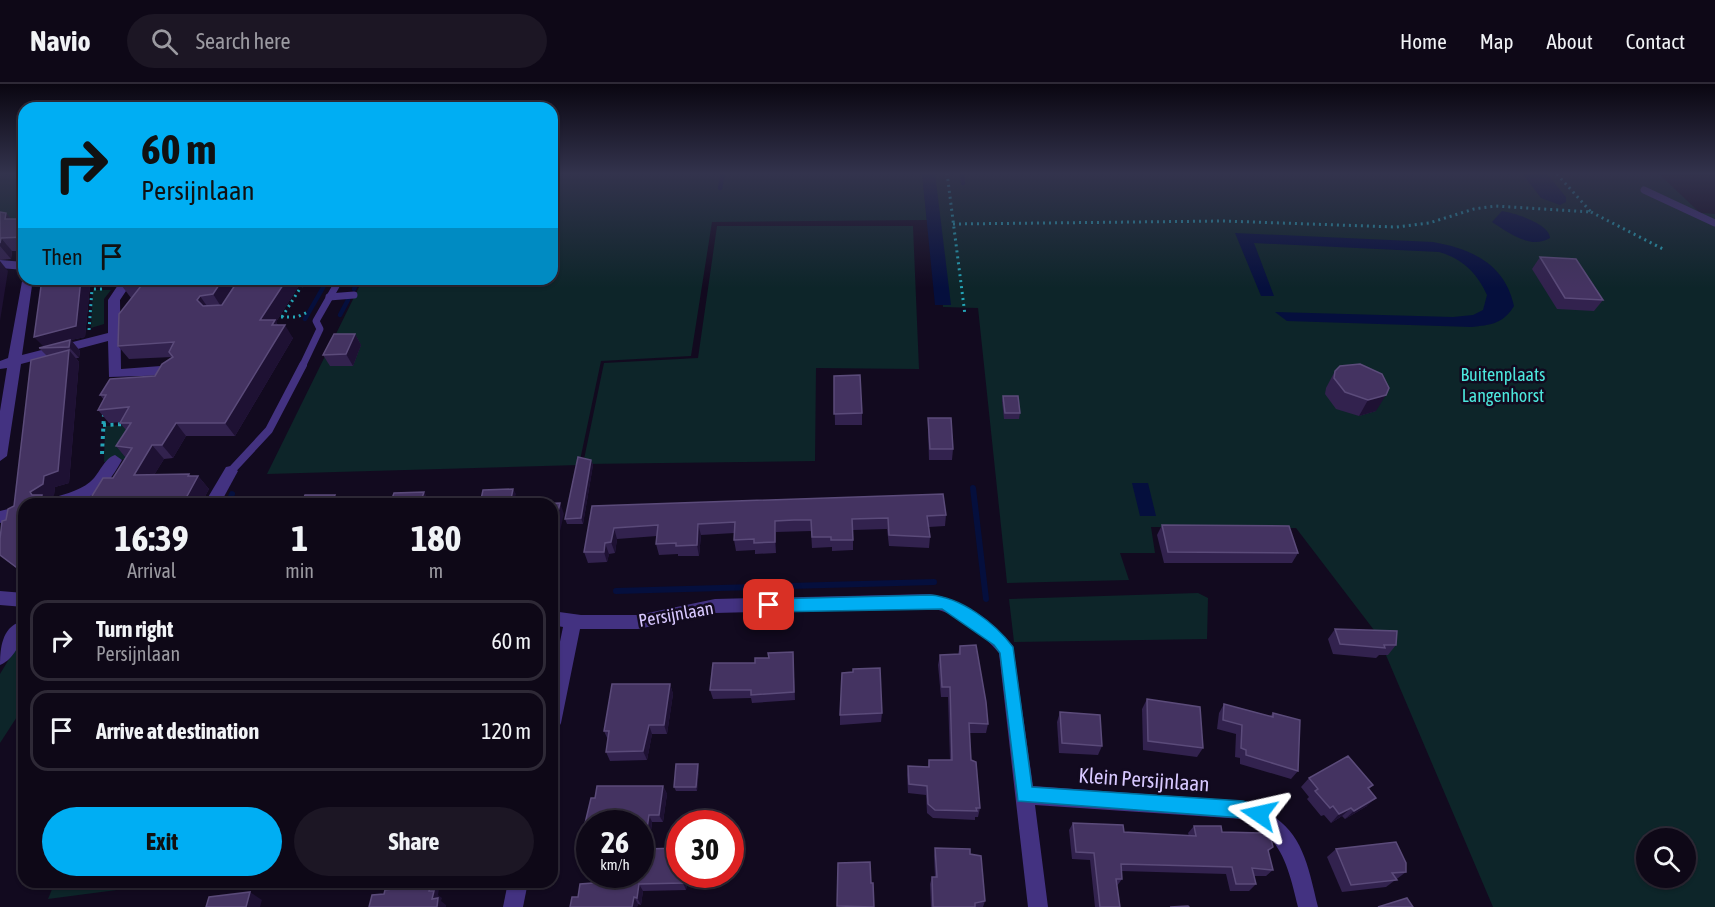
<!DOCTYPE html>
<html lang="en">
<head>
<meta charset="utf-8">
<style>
  body { margin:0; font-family:"Asap Condensed",sans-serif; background:#1c1624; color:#f1f3f6; height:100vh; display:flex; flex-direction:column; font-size:22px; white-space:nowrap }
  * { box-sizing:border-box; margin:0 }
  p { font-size:20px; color:#9b9aa1 }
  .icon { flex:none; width:33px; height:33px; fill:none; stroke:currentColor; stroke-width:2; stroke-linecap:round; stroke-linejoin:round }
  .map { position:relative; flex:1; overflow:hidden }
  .panel { position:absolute; left:18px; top:414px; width:540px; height:390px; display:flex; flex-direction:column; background:#0e0817; border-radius:18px; box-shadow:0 2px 4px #0004,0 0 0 2px #2e2936 }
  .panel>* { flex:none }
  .banner { position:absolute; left:18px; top:18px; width:540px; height:183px; border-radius:18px; box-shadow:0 2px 4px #0004,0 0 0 2px #2e2936; background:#00aef3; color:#111; overflow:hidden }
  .fabs { position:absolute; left:1636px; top:744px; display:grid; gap:12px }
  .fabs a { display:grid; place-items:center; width:60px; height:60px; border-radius:50%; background:#0e0817; box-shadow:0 2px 4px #0004,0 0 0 2px #2e2936; font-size:30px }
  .speed { position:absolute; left:576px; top:726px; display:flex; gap:12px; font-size:30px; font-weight:700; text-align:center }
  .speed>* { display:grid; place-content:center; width:78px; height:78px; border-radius:50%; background:#0e0817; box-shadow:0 2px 4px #0004,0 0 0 2px #2e2936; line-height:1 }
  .speed small { font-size:15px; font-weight:400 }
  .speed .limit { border:9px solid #d22; background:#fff; color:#111 }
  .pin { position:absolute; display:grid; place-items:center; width:51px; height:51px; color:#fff; margin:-26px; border-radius:12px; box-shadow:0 3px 9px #0006 }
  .me { position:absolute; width:66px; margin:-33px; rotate:281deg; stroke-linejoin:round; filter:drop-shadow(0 0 4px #0008) }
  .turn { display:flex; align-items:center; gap:21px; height:126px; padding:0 24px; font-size:27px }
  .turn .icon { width:78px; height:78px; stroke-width:2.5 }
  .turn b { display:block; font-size:42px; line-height:51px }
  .then { display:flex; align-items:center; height:57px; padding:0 24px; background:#0003; gap:12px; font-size:22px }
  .eta { display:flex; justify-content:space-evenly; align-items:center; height:102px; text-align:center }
  .eta b { font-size:36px; font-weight:700; line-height:42px }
  .button { display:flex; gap:12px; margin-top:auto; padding:12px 24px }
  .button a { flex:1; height:69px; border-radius:36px; background:#00aef3; color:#111; font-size:24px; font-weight:700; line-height:69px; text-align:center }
  .button a+a { background:#1c1624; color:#f1f3f6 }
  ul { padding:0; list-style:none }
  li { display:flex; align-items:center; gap:18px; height:81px; margin:0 12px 9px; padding:0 12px; border:3px solid #2e2936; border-radius:18px }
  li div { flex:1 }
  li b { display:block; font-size:22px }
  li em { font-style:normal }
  header { display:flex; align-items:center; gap:36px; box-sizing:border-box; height:84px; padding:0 30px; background:#0e0817; border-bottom:2px solid #2e2936 }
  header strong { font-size:28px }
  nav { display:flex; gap:33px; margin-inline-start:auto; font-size:21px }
  .search { width:420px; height:54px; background:#1c1624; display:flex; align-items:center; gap:15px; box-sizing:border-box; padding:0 21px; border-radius:33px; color:#9b9aa1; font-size:22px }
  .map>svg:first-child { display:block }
  .green { fill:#0d2529; fill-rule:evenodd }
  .water { fill:#050f3d }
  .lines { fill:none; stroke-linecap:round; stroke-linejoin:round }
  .stream-far1 { stroke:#050f3d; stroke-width:4.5 }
  .stream { stroke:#050f3d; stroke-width:6 }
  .path-far1 { stroke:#24a5b7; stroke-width:3; stroke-dasharray:2 4; stroke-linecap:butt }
  .path { stroke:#24a5b7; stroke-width:4; stroke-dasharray:3 4.5; stroke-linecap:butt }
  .lane-far1 { stroke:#433281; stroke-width:7 }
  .lane { stroke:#433281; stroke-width:8 }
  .street { fill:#433281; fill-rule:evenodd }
  .wall { fill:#32224e }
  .shaded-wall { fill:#1e1133 }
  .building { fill:#443361; stroke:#5b4b7a; stroke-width:1.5 }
  .route { fill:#00aef3; stroke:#00719e; stroke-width:1.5 }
  .labels { text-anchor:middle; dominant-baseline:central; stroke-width:5; stroke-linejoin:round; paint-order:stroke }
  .park-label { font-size:18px; fill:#4ce7dd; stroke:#120a1f }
  .street-label { font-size:18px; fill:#d8c8ff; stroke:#120a1f }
  .near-street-label { font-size:21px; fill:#d8c8ff; stroke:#120a1f }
</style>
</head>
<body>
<header>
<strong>Navio</strong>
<div class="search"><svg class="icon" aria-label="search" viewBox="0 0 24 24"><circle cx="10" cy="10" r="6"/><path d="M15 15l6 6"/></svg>Search here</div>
<nav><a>Home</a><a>Map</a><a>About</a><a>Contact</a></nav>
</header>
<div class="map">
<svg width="1715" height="823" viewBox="0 0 1715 823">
  <rect width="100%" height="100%" fill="#120a1f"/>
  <g class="green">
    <rect x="0" y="89" width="24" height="55"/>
    <polygon points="552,89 922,89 927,136 712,138 691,272 601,277 579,381 267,390 363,195 552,195"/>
    <path d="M 931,89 L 1658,89 L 1698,127 L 1679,127 L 1715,130 L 1715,823 L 1493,823 L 1377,550 L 1296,444 L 1151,443 L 1155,469 L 1120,469 L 1129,496 L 1007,499 L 978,224 L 943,223 ZM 1647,754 L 1686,754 L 1686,794 L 1647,794 Z"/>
    <polygon points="717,142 913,142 919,285 816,284 815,377 583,380 604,279 698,274"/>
    <polygon points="93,206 111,206 104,215 104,240 91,244"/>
    <polygon points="137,340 127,375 104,378 105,342"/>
    <polygon points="1198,509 1208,514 1207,555 1014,558 1009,515"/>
    <polygon points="17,562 24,562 24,622 0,659 0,590"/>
    <polygon points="55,798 149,798 147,802 48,815"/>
  </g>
  <g class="water">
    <polygon points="922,89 935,89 951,221 935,221"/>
    <polygon points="1522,89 1546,89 1566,113 1566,118 1560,121 1541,114"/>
    <path d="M 1502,127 C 1515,129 1550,140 1550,154 C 1530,166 1508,148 1492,138 Z"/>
    <path d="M 1235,149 L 1433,158 C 1472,165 1505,180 1514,222 C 1503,240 1491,241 1471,243 L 1287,237 L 1275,228 L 1453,233 L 1473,231 L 1483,226 L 1487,211 C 1477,189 1463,175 1439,168 L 1254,159 L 1274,212 L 1261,212 Z"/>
    <polygon points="1132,399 1148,399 1156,432 1140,432"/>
  </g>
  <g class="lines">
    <g class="stream-far1">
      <polyline points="962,89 963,99"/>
      <polyline points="720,104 723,89"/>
      <polyline points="354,205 359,195"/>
      <polyline points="340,231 348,216"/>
      <polyline points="305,235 328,195"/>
    </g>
    <g class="stream">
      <polyline points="973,404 986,515"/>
      <polyline points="228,420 232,410"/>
      <polyline points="616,507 934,498"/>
    </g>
    <g class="path-far1">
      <polyline points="947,89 965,231"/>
      <polyline points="1591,128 1665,166"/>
      <polyline points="953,140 1224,137 1396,143 1429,139 1474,125 1495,122 1591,128 1556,89"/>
      <polyline points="93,195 92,205 105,205"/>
      <polyline points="275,233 297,233 308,228"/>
      <polyline points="282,233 306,195"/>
      <polyline points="89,246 92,205"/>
    </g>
    <g class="path">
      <polyline points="103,341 125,340"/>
      <polyline points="102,370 104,330"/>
    </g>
    <g class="lane-far1">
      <polyline points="1644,106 1715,139"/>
      <polyline points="329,213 354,211"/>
      <polyline points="302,283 320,245 316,237 340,195"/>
    </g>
    <polyline class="lane" points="231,387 269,346 303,281"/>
    <g class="street">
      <polygon points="0,176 24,178 24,186 0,184"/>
      <polygon points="23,192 24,195 33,195 22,271 108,249 108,216 122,195 134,195 120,216 121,285 174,281 181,286 174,291 109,293 108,257 21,280 7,372 0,377 0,327 7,284 0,285 0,277 8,274"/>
      <path d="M 115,371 L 122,376 C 102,413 84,420 43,420 L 46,416 C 60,411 78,408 90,398 C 99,391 104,374 115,371 Z"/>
      <polygon points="231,382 238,387 220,420 204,420 226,383"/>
      <polygon points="24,421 24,433 0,439 0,427"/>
      <polygon points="0,507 24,509 24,523 0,521"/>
      <path d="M 930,510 C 964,516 991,535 1013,562 L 1033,702 L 1243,717 C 1300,738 1305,768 1318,823 L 1298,823 C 1289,786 1282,751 1243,735 L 1035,721 L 1048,823 L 1028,823 L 999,569 C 981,548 958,529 930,524 L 715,529 L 638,545 L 580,545 L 561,639 L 558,645 L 552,647 L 552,597 L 563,543 L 552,541 L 552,527 L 581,531 L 638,531 L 715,515 Z"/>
      <path d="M 20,538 L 24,539 C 24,554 15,575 0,581 C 0,564 2,544 20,538 Z"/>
      <polygon points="508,798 528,798 523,823 503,823"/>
    </g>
  </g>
  <g class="wall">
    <polygon points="0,128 6,129 11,135 24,135 24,167 12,167 11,175 0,176"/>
    <polygon points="1540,173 1603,216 1594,227 1557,225 1532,185"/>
    <polygon points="42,195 85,195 90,201 85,253 71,256 80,267 79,274 76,274 79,278 69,399 55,403 54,411 46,416 24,420 24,490 0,471 6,436 14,422 47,272 39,264 43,263"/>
    <polygon points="234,195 237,199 239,195 303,195 276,238 278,241 293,254 235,352 186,352 173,374 164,375 154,391 189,390 191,392 198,392 209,405 201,420 87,420 113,394 126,374 116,362 126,346 120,339 121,338 109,339 98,326 104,316 100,311 155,292 172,273 129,275 118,262 131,214 122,202"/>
    <polygon points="355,250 361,261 353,282 330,282 323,271"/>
    <polygon points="1360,280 1376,327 1359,332 1336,325 1325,310 1326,304 1335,287"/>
    <polygon points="834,292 862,329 862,341 835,341"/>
    <polygon points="1003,312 1020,329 1019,335 1004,335 1002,317"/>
    <polygon points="928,334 953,365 952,376 929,376 928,345"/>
    <polygon points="591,376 593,381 583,440 567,440 565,435"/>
    <polygon points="592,422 946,431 945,442 929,443 930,453 929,464 889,462 887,445 853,446 853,466 832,467 832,463 812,464 811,447 776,448 776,469 755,470 755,466 736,467 734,456 734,449 701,451 699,472 678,472 678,470 659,471 656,460 657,452 617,455 615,469 609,470 607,478 588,479 584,468"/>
    <polygon points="1162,441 1298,469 1292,479 1164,479 1157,451"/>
    <polygon points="1335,545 1396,561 1388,571 1379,571 1376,574 1333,570 1328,555"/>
    <polygon points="960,562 988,640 986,649 969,649 971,676 980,724 978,733 975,733 975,736 933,734 927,729 926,711 908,709 907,691 908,682 928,683 929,676 950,676 948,613 941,613 938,581 940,571 958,570"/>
    <polygon points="793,568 795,616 752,619 751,614 713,615 710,606 755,579 769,574"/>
    <polygon points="670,600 673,610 667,650 652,650 647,676 610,677 606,668 608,656 604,647"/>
    <polygon points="1147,615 1203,664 1197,673 1143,666 1142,625"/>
    <polygon points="1224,620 1270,632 1273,629 1298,687 1291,695 1240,680 1240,674 1235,673 1236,650 1217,645 1219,629"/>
    <polygon points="1060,628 1102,662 1098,671 1059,669 1057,638"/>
    <polygon points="882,629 881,638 840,641 840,631"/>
    <polygon points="699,684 697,707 676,707 674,703"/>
    <polygon points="1309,694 1373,701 1369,705 1367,722 1345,735 1342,732 1331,739 1324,731 1321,732 1307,715 1309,713 1301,703"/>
    <polygon points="597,702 663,702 667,710 663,738 652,738 649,765 680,764 680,790 688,790 686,806 643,807 641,821 638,820 637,823 570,823 572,813 578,813 580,800 606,798 607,790 640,790 640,740 590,740 590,763 587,760 588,756 583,748 591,714 595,714"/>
    <polygon points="1073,739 1124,748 1189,752 1188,749 1194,742 1222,748 1273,763 1268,768 1273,786 1266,792 1254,792 1256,800 1249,807 1230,807 1226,790 1121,787 1122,795 1117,802 1120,823 1095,823 1090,776 1072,775 1069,746"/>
    <polygon points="935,764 970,770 985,817 983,823 931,823 930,800 932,793 935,793 934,772"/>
    <polygon points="1336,765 1406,788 1386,803 1342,808 1327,773"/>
  </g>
  <g class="shaded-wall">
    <polygon points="6,129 17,142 5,135"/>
    <polygon points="1,154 12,167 11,175 0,162"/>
    <polygon points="0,177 8,187 0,237"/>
    <polygon points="81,195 85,195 90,201 85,253 71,256 80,267 79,274 69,263 44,263 34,253"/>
    <polygon points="223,195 234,195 237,199 222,224 213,210"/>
    <polygon points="287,195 303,195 276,238 281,247 285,241 293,254 235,352 225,339 260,236"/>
    <polygon points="200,212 209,225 206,230 197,216"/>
    <polygon points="355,250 361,261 353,282 346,270"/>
    <polygon points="69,266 79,278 69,399 55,403 54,411 46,416 51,420 41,420 32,411 30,408 44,392"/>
    <polygon points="1386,311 1376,327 1359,332 1368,316"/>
    <polygon points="176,339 186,352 173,374 162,361"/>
    <polygon points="152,361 164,375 146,404 134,391"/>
    <polygon points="591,376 593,381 583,440 581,434"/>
    <polygon points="189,390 195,397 198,392 209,405 201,420 191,420 186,414 188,392"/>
    <polygon points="513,405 516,410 513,420 510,420"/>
    <polygon points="424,408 427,413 425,420 420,420"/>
    <polygon points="335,411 339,416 337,420 331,420"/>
    <polygon points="172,414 176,420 170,420 169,419"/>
    <polygon points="560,419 564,430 553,477 552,474 552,453"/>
    <polygon points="775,437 776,448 776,469 775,458"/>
    <polygon points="698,440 701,451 699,472 697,461"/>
    <polygon points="614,444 617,455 615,469 611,458"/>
    <polygon points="605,459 609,470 607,478 604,468"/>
    <polygon points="670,600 673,610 667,650 664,641"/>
    <polygon points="649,641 652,650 647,676 643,667"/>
    <polygon points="698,680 699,684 697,707 696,703"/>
    <polygon points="663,702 667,710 663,738 659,731"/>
    <polygon points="1376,714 1367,722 1345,735 1354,727"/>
    <polygon points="1351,724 1342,732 1331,739 1339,730"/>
    <polygon points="649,731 652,738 648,772 644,765"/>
    <polygon points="684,790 688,790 686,806 683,799"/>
    <polygon points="431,798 439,805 438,811 442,814 441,817 446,821 446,823 437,823 429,807"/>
    <polygon points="639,800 643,807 641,821 637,814"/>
    <polygon points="250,808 262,816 260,823 246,823"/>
    <polygon points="634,813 638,820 637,823 632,823"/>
  </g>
  <g class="building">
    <polygon points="0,128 6,129 5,135 24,135 24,153 1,154 0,159"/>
    <polygon points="1540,173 1576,175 1603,216 1565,214"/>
    <polygon points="42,195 81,195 76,242 34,253"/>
    <polygon points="128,195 223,195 213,210 200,212 197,216 203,222 222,221 239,195 287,195 260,236 275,236 272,241 285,241 225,339 176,339 162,361 152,361 134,391 189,390 188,392 198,392 186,414 172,414 169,419 87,420 103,394 113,394 132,364 116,362 131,339 120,339 129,323 98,326 106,311 100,311 110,295 155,292 162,280 173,273 169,268 174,258 118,262 119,230 141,202 122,202"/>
    <polygon points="334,250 355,250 346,270 323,271"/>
    <polygon points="70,256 69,263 39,264"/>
    <polygon points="69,266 58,387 44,392 43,400 30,408 32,411 42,411 41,420 24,420 24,489 0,471 0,455 2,437 6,436 8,425 14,422 31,276"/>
    <polygon points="1360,280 1382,290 1389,304 1386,311 1368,316 1345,308 1334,294 1335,287 1340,282"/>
    <polygon points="860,291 862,329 834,330 834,292"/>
    <polygon points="1003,312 1018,312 1020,329 1005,329"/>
    <polygon points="928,334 951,334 953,365 930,365"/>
    <polygon points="578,373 591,376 581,434 565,435"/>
    <polygon points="513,405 510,420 480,420 483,406"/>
    <polygon points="424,408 420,420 390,420 394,409"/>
    <polygon points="943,410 946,431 927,432 930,453 889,451 888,434 852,435 853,456 831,456 831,453 812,453 811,436 794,436 775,437 775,458 754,459 754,455 734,456 735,438 717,439 698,440 697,461 676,462 676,459 656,460 658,441 614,444 611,458 605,459 604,468 584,468 592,422"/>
    <polygon points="305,411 335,411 331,420 301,420"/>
    <polygon points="380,418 379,420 334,420 335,419"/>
    <polygon points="560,419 552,453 552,420 534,420"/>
    <polygon points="1162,441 1289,442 1298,469 1168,468"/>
    <polygon points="1335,545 1397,547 1396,561 1384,561 1385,564 1340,560"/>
    <polygon points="976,561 986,618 988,640 969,639 971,676 976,678 980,724 976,724 977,727 935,726 928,720 927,702 909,700 908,682 929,683 929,676 952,676 950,603 942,603 940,571 960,570 960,562"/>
    <polygon points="793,568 794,608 751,611 751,606 710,606 713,579 755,579 755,574 769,574 768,569"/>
    <polygon points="880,584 882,629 840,631 842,589 853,588 853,585"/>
    <polygon points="612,600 670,600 664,641 649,641 643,667 606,668 609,647 604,647"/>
    <polygon points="1147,615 1200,623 1203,664 1148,657"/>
    <polygon points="1224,620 1273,633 1273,629 1300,636 1298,687 1246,671 1246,666 1241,664 1242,641 1223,636"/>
    <polygon points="1060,628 1100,631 1102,662 1062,659"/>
    <polygon points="1348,672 1373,701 1368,704 1376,714 1354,727 1351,724 1339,730 1333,722 1330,724 1315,707 1318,705 1309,694"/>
    <polygon points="676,680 698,680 696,703 674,703"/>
    <polygon points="597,702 663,702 659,731 649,731 644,765 680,764 680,790 684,790 683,799 639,800 637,814 634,813 632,823 570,823 572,813 578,813 580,800 606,798 607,790 640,790 640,740 590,740 590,760 587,760 589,749 583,748 591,714 595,714"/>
    <polygon points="1073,739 1123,741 1124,748 1196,752 1194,742 1221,742 1222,748 1262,749 1271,755 1273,763 1268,766 1273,786 1252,784 1256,800 1236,800 1232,783 1121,780 1122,795 1116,795 1120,823 1100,823 1094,769 1076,768"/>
    <polygon points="1396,758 1406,779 1406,788 1392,789 1397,796 1351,801 1336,765"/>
    <polygon points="935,764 970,765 970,770 981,772 985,817 975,819 975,823 933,823 932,793 937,793"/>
    <polygon points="870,778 871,799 873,799 874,823 837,822 838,779"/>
    <polygon points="393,798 421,798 421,799 431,798 429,807 434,807 432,815 438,814 437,823 369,823 372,811 384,810 385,806 392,805"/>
    <polygon points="250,808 246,823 206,823 209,813"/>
    <polygon points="1407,814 1413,823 1378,823"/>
    <polygon points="1188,822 1189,823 1170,823"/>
  </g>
  <linearGradient id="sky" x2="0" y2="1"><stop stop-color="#0a0611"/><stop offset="0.44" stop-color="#33334d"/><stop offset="1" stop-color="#33334d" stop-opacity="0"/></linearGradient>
  <rect width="1715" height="204" fill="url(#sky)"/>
  <path class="route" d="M 930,511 C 961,513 995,539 1013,563 L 1032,703 L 1243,717 L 1265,724 L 1268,730 L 1265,736 L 1259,739 L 1243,734 L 1018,717 L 1000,569 L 994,561 L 942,525 L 769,528 L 761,521 L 769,515 Z"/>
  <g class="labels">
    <g class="park-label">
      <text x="1503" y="290">Buitenplaats<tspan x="1503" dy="21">Langenhorst</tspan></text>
    </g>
    <g class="street-label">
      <text transform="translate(676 530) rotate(-10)">Persijnlaan</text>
    </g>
    <g class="near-street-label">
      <text transform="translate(1144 695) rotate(4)">Klein Persijnlaan</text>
    </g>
  </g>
</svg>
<div class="fabs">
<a><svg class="icon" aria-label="search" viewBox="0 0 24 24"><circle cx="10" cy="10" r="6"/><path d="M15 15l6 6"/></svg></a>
</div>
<div class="speed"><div>26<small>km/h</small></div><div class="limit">30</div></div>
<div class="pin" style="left:769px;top:521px;background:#d93025"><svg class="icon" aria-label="arrive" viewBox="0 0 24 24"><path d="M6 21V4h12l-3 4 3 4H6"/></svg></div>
<svg class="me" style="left:1259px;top:730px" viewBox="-20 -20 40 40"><path d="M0-17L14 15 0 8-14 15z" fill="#00aef3" stroke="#fff" stroke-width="4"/></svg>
<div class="banner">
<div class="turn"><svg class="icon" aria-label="right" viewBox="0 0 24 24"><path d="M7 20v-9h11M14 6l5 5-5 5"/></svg><div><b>60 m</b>Persijnlaan</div></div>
<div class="then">Then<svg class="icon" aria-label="arrive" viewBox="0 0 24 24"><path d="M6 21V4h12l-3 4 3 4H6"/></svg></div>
</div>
<section class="panel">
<div class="eta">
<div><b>16:39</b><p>Arrival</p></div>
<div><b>1</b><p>min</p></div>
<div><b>180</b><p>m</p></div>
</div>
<ul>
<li><svg class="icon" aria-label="right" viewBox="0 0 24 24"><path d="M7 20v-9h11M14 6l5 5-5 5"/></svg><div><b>Turn right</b><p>Persijnlaan</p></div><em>60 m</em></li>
<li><svg class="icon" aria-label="arrive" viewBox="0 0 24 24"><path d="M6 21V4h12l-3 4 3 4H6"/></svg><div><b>Arrive at destination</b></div><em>120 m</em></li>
</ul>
<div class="button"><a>Exit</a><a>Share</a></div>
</section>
</div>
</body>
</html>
